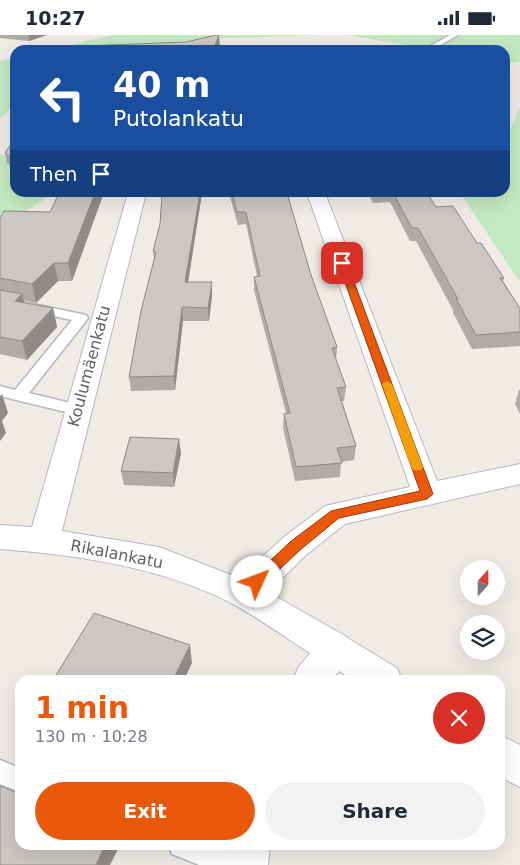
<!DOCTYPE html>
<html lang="en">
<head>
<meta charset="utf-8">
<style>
  body { margin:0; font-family:"DejaVu Sans",sans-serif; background:#f2f2f3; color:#1f2937; height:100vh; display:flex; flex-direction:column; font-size:19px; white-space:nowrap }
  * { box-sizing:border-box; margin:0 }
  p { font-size:16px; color:#747a83 }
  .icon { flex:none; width:28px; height:28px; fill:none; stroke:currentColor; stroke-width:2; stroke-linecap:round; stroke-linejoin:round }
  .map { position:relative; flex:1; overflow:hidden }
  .side { position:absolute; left:15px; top:640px; width:490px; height:175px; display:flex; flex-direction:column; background:#fff; border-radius:15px; box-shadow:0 5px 20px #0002 }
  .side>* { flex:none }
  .banner { position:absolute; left:10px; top:10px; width:500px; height:152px; border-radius:15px; box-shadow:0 5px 20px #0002; background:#1a4fa0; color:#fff; overflow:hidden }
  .needle { width:32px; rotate:21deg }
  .tools { position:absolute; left:460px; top:525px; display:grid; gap:10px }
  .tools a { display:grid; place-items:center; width:45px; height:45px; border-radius:50%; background:#fff; box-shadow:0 5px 20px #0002; font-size:25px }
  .pin { position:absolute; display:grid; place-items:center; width:42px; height:42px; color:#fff; margin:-21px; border-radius:10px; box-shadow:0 2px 8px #0006 }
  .me { position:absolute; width:55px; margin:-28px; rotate:47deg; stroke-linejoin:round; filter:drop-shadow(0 0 4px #0008) }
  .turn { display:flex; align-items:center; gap:18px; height:105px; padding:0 20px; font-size:22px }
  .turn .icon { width:65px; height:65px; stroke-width:2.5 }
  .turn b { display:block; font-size:35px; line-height:42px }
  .then { display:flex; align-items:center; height:48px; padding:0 20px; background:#0003; gap:10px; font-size:19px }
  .round { display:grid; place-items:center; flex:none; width:52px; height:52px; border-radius:26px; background:#f2f2f3 }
  .headline { display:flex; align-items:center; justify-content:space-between; height:85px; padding:0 20px }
  h1 { font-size:30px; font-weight:600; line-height:38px; color:#ea580c }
  .cta { display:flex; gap:10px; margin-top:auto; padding:10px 20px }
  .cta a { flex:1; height:58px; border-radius:30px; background:#ea580c; color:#fff; font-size:20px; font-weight:600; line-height:58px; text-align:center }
  .cta a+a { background:#f2f2f3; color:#1f2937 }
  .status { display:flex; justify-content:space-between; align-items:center; height:35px; padding:0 25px; background:#fff; direction:ltr }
  .status svg { height:14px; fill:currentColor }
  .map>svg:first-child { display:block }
  .green { fill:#c4e9c0 }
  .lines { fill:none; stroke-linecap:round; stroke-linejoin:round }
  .lane-casing { stroke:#b5b9bd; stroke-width:3 }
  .street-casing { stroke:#b5b9bd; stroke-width:2 }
  .lane { fill:#fff; fill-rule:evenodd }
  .street { fill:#fff; fill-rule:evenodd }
  .wall { fill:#afaba7 }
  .shaded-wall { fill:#8e8b88 }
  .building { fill:#cbc7c2; stroke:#8e8b88 }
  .route { fill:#ea580c; stroke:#983908 }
  .slow { fill:#f59e0b }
  .labels { text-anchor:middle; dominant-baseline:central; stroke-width:4; stroke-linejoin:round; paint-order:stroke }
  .street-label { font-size:16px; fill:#5d6266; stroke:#fff }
</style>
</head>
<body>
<div class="status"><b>10:27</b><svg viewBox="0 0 49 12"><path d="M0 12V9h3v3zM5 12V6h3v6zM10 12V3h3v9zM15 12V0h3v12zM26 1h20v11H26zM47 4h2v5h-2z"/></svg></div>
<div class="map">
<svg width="520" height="830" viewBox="0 0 520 830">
  <rect width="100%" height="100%" fill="#f0ece5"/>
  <g class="green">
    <polygon points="113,0 319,0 197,4 134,15 48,15"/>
    <polygon points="346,0 520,0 520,28 505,26 505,15 438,15"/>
    <polygon points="15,23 15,70 0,83 0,26"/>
    <polygon points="520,72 520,247 460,158 505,158 505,112 507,112 509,97"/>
    <polygon points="0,119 15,125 15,158 53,158 0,194"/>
  </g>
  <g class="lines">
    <defs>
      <g id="lane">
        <polygon points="450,0 458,0 432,15 423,15"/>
        <polygon points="0,262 86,280 88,283 86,286 29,358 83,371 86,375 83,379 78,380 0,361 0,351 15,355 72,285 0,270"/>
        <polygon points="0,725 20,733 20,757 0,749"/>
        <polygon points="168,810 213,810 240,821 244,830 199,830 172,819"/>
      </g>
      <g id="street">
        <path d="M 128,158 L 146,158 L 62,496 L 159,512 L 239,543 L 284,502 L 325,471 L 410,452 L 307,158 L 325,158 L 437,446 L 520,429 L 520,449 L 345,489 L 306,520 L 268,557 L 347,602 L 349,604 L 397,633 L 402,645 L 352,645 L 339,636 L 332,645 L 293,645 L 298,633 L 310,618 C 284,602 259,583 233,569 C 162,532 78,520 0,514 L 0,490 L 32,492 Z"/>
        <polygon points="500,700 520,710 520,752 500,742"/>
        <polygon points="228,810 270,810 268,830 224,830"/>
      </g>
    </defs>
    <use href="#lane" class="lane-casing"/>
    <use href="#street" class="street-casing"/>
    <use href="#lane" class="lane"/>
    <use href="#street" class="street"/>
  </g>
  <g class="wall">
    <polygon points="0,0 47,0 29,6 0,3"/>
    <polygon points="15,103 15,130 12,132 7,128 5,118"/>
    <polygon points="59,158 102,158 103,160 72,246 58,246 36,268 23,265 24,268 53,273 57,292 27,325 0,319 0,183 50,177"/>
    <polygon points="162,158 202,158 188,247 212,247 212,261 209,286 183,286 175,355 131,356 129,342 154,224 153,216 160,189"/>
    <polygon points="229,158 287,158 311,240 337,312 336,326 346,352 344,366 342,366 356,411 354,425 341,427 340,442 295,446 283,393 284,379 286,378 254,255 254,242 257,241 246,189 238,190"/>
    <polygon points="368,158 427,158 436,172 477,208 504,243 503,246 520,273 520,311 472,314 453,278 453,275 416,206 410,206 390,167 373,168"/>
    <polygon points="519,355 520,355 520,379 515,369"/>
    <polygon points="181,418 174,452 124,450 121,436"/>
  </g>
  <g class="shaded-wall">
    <polygon points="28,0 47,0 29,6"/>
    <polygon points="219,0 220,12 219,15 213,15"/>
    <polygon points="15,118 15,130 12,132 10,122"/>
    <polygon points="95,158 102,158 103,160 72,246 68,228"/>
    <polygon points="200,158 202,158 186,260 185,247"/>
    <polygon points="54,228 58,246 36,268 32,249"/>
    <polygon points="212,247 212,261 209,286 208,273"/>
    <polygon points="22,259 27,277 15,266"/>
    <polygon points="182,272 183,286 175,355 174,341"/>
    <polygon points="53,273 57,292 27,325 22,306"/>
    <polygon points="2,359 8,378 2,386 6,398 0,406 0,361"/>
    <polygon points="179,404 181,418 174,452 173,438"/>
    <polygon points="190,610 192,628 184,645 173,645"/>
    <polygon points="105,810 116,810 118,814 110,830 96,830"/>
  </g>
  <g class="building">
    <polygon points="216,0 219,0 213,15 56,15 56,12 186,7"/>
    <polygon points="15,103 15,118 10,122 5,118"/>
    <polygon points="59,158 95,158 68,228 54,228 32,249 0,243 0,183 4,176 50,177"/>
    <polygon points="162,158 200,158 185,247 212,247 208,273 182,272 174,341 129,342 141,276 156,217 153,216 160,189"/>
    <polygon points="232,158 287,158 311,240 337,312 332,313 346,352 337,353 356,411 337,413 342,428 296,432 284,379 290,378 254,242 260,241 246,177 237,177"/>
    <polygon points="393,158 427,158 436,172 453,171 477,208 481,208 504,243 500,243 520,273 520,297 476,300 456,264 458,264 418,193 412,193"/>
    <polygon points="0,255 22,259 15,266 53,273 22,306 0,302"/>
    <polygon points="130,402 179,404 173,438 121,436"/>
    <polygon points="94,578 190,610 173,645 53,645"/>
    <polygon points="0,751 20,759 20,810 105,810 96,830 0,830"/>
  </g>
  <polygon class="route" points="342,226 347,228 433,459 427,464 339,483 300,515 262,551 257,552 252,551 250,547 252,543 290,507 331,476 420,456 338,228"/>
  <polygon class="slow" points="387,346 392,349 423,432 421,435 413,435 411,432 382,349"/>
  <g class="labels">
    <g class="street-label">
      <text transform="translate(89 331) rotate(-75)">Koulumäenkatu</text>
      <text transform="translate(117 519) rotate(11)">Rikalankatu</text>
    </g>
  </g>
</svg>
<div class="tools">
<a><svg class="needle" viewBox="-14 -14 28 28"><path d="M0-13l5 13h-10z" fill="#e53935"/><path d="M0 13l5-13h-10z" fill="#747a83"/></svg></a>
<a><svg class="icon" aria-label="layers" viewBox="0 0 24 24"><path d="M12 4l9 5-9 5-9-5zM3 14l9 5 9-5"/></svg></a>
</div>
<div class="pin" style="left:342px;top:228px;background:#d93025"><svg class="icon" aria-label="arrive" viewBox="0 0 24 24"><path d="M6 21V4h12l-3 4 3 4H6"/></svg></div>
<svg class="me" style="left:257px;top:547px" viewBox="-20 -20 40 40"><circle r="19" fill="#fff"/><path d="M0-13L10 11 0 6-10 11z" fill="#ea580c"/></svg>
<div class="banner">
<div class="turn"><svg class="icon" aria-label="left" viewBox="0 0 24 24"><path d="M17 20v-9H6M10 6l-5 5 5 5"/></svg><div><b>40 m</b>Putolankatu</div></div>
<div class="then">Then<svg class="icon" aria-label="arrive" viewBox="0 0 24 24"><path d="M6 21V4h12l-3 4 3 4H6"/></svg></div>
</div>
<section class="side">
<div class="headline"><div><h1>1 min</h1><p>130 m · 10:28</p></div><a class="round" style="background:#d93025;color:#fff"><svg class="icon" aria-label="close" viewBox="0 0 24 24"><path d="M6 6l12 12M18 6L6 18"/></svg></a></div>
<div class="cta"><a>Exit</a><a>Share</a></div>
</section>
</div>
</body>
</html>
